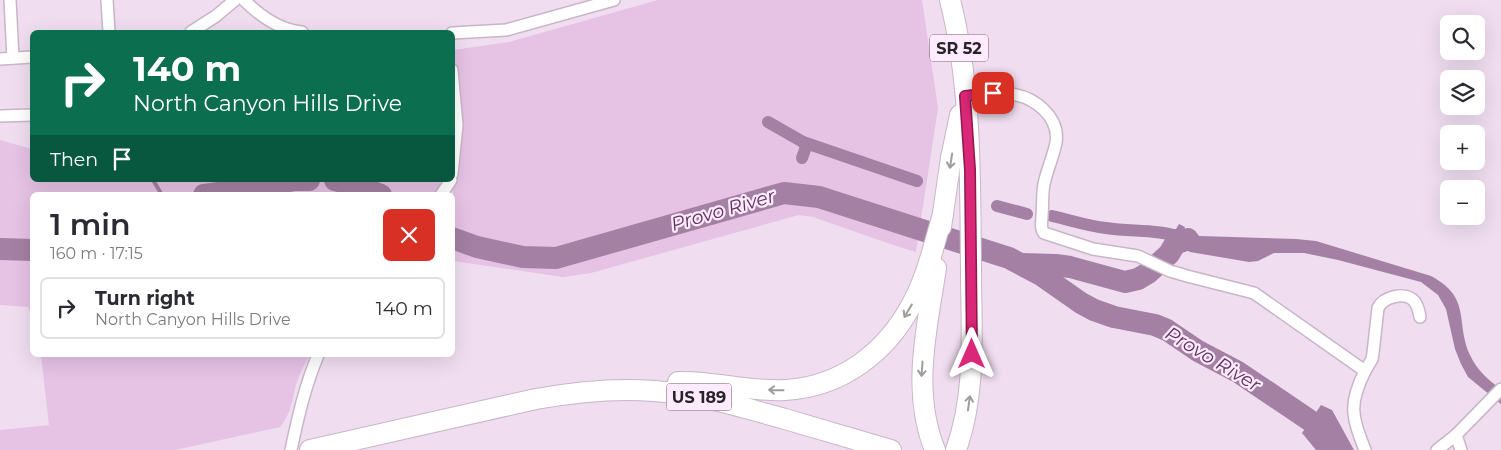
<!DOCTYPE html>
<html lang="en">
<head>
<meta charset="utf-8">
<style>
  body { margin:0; font-family:Montserrat,sans-serif; background:#f7f7f7; color:#2b2b33; height:100vh; display:flex; flex-direction:column; font-size:19px; white-space:nowrap }
  * { box-sizing:border-box; margin:0 }
  p { font-size:16px; color:#7c7c81 }
  .icon { flex:none; width:28px; height:28px; fill:none; stroke:currentColor; stroke-width:2; stroke-linecap:round; stroke-linejoin:round }
  .map { position:relative; flex:1; overflow:hidden }
  .panel { position:absolute; left:30px; top:192px; width:425px; height:165px; display:flex; flex-direction:column; background:#fff; border-radius:8px; box-shadow:0 5px 20px #0002 }
  .panel>* { flex:none }
  .hud { position:absolute; left:30px; top:30px; width:425px; height:152px; border-radius:8px; box-shadow:0 5px 20px #0002; background:#0b6e4f; color:#fff; overflow:hidden }
  .fabs { position:absolute; left:1440px; top:15px; display:grid; gap:10px }
  .fabs a { display:grid; place-items:center; width:45px; height:45px; border-radius:8px; background:#fff; box-shadow:0 5px 20px #0002; font-size:25px }
  .pin { position:absolute; display:grid; place-items:center; width:42px; height:42px; color:#fff; margin:-21px; border-radius:10px; box-shadow:0 2px 8px #0006 }
  .me { position:absolute; width:55px; margin:-28px; rotate:0deg; stroke-linejoin:round; filter:drop-shadow(0 0 4px #0008) }
  .turn { display:flex; align-items:center; gap:18px; height:105px; padding:0 20px; font-size:22px }
  .turn .icon { width:65px; height:65px; stroke-width:2.5 }
  .turn b { display:block; font-size:35px; line-height:42px }
  .then { display:flex; align-items:center; height:48px; padding:0 20px; background:#0003; gap:10px; font-size:19px }
  .round { display:grid; place-items:center; flex:none; width:52px; height:52px; border-radius:8px; background:#f7f7f7 }
  .headline { display:flex; align-items:center; justify-content:space-between; height:85px; padding:0 20px }
  h1 { font-size:30px; font-weight:600; line-height:38px }
  ul { padding:0; list-style:none }
  li { display:flex; align-items:center; gap:15px; height:62px; margin:0 10px 8px; padding:0 10px; border:2px solid #e1e1e2; border-radius:8px }
  li div { flex:1 }
  li b { display:block; font-size:19px }
  li em { font-style:normal }
  .map>svg:first-child { display:block }
  .green { fill:#e6c2e5 }
  .water { fill:#a480a4 }
  .lines { fill:none; stroke-linecap:round; stroke-linejoin:round }
  .stream { stroke:#a480a4; stroke-width:4 }
  .canal { stroke:#a480a4; stroke-width:12 }
  .river { stroke:#a480a4; stroke-width:22 }
  .street-casing { stroke:#c8b6c7; stroke-width:14 }
  .highway-casing { stroke:#c8b6c7; stroke-width:22 }
  .street { stroke:#fff; stroke-width:11 }
  .highway { stroke:#fff; stroke-width:20 }
  .oneway { stroke:#9f9c9f }
  .route-casing { stroke:#8e194d; stroke-width:12 }
  .route { stroke:#db2777; stroke-width:9 }
  .labels { text-anchor:middle; dominant-baseline:central; stroke-width:4.5; stroke-linejoin:round; paint-order:stroke }
  .shield { fill:#feebfd; stroke:#695e69; stroke-width:1 }
  .shield-label { font-size:16px; font-weight:bold; fill:#292229 }
  .water-label { font-size:19px; font-style:italic; fill:#613162; stroke:#feebfd }
</style>
</head>
<body>
<div class="map">
<svg width="1501" height="450" viewBox="0 0 1501 450">
  <rect width="100%" height="100%" fill="#f0def0"/>
  <g class="green">
    <polygon points="658,0 922,0 938,108 916,252 896,246 813,217 799,215 591,273 563,277 453,261 453,50 509,42"/>
    <polygon points="0,140 32,149 32,180 363,180 374,182 375,180 437,180 451,195 32,195 32,318 28,307 0,305"/>
    <path d="M 41,355 L 310,355 C 306,362 302,369 299,376 C 292,394 293,412 280,427 L 175,450 L 0,450 L 0,430 L 49,425 Z"/>
  </g>
  <g class="water">
    <path d="M 1179,224 L 1185,227 L 1184,230 L 1190,233 L 1200,236 L 1296,239 L 1316,241 L 1431,276 C 1472,298 1455,321 1470,355 C 1477,370 1488,380 1501,389 L 1501,404 L 1468,377 L 1461,364 L 1455,349 L 1446,309 L 1438,295 L 1421,282 L 1338,260 L 1304,253 L 1274,253 L 1258,261 L 1249,262 L 1190,252 L 1163,238 L 1163,236 L 1160,235 L 1160,229 L 1176,229 Z"/>
    <polygon points="1321,405 1332,410 1354,450 1316,450 1302,433"/>
  </g>
  <g class="lines">
    <polyline class="stream" points="153,180 162,195"/>
    <g class="canal">
      <polyline points="768,122 803,142 917,181"/>
      <polyline points="802,158 806,147 803,142"/>
      <polyline points="997,206 1027,214"/>
      <path d="M 1052,216 C 1070,220 1088,226 1106,228 C 1130,232 1154,229 1177,236"/>
    </g>
    <g class="river">
      <polyline points="335,180 355,185 381,195"/>
      <polyline points="204,195 241,190 295,180 309,180"/>
      <polyline points="452,238 477,247 523,257 556,258 784,193 819,197 1009,258 1041,275 1081,303 1094,310 1114,317 1155,325 1167,330 1198,351 1238,372 1321,428 1330,437 1339,450"/>
      <polyline points="0,249 32,250"/>
      <polyline points="1022,264 1056,265 1070,267 1125,282 1138,279 1148,273 1169,254 1175,244 1188,239"/>
    </g>
    <defs>
      <g id="street">
        <polyline points="10,0 13,58"/>
        <polyline points="107,0 109,32"/>
        <path d="M 244,0 C 260,16 280,30 302,32"/>
        <polyline points="191,32 216,16 235,0"/>
        <polyline points="452,33 506,30 614,0"/>
        <polyline points="0,59 32,57"/>
        <polyline points="452,70 457,125 452,174"/>
        <path d="M 965,96 C 980,95 996,92 1011,94 C 1035,97 1060,117 1056,143 C 1053,157 1047,170 1044,184 C 1042,194 1043,205 1042,215 C 1042,221 1040,229 1044,233 L 1093,249 L 1138,256 L 1170,271 L 1187,276 L 1254,293 L 1365,371 C 1348,405 1352,416 1365,450"/>
        <polyline points="0,116 32,115"/>
        <polyline points="441,195 451,180"/>
        <path d="M 1365,371 L 1372,359 L 1373,353 L 1378,308 C 1383,297 1405,291 1414,301 C 1418,305 1419,312 1420,317"/>
        <polyline points="1456,435 1461,450"/>
        <path d="M 291,450 C 298,417 305,386 318,355"/>
        <polyline points="1437,450 1456,435 1501,389"/>
      </g>
      <g id="highway">
        <path d="M 950,0 C 972,86 970,181 971,269 C 971,330 977,391 956,450"/>
        <polyline points="941,227 951,158 960,115"/>
        <path d="M 678,382 C 714,381 749,392 785,390 C 841,387 886,353 912,304 C 927,277 934,244 943,214"/>
        <path d="M 310,450 L 536,399 C 575,392 616,388 654,391 C 699,394 742,407 785,419 C 820,429 856,440 891,450"/>
        <path d="M 935,450 C 911,391 927,328 936,268"/>
      </g>
    </defs>
    <use href="#street" class="street-casing"/>
    <use href="#highway" class="highway-casing"/>
    <use href="#street" class="street"/>
    <use href="#highway" class="highway"/>
  </g>
  <defs><path id="oneway-shaft" d="M-6 0H5M1.5-3L5.5 0L1.5 3" fill="none" stroke-width="1.6" stroke-linecap="round" stroke-linejoin="round" transform="scale(1.25)"/></defs>
  <g class="oneway">
    <use href="#oneway-shaft" transform="translate(951 161) rotate(99)"/>
    <use href="#oneway-shaft" transform="translate(908 311) rotate(121)"/>
    <use href="#oneway-shaft" transform="translate(922 369) rotate(94)"/>
    <use href="#oneway-shaft" transform="translate(776 390) rotate(-179)"/>
    <use href="#oneway-shaft" transform="translate(969 403) rotate(-82)"/>
  </g>
  <g class="lines">
    <defs>
      <polyline id="route" points="972,354 970,170 965,96 993,93"/>
    </defs>
    <use href="#route" class="route-casing"/>
    <use href="#route" class="route"/>
  </g>
  <g class="labels">
    <g class="shield">
      <rect x="930" y="34.5" width="58" height="27" rx="4"/>
      <rect x="666.5" y="383.5" width="65" height="27" rx="4"/>
    </g>
    <g class="shield-label">
      <text x="959" y="48">SR 52</text>
      <text x="699" y="397">US 189</text>
    </g>
    <g class="water-label">
      <text transform="translate(723 210) rotate(-16)">Provo River</text>
      <text transform="translate(1213 359) rotate(31)">Provo River</text>
    </g>
  </g>
</svg>
<div class="fabs">
<a><svg class="icon" aria-label="search" viewBox="0 0 24 24"><circle cx="10" cy="10" r="6"/><path d="M15 15l6 6"/></svg></a>
<a><svg class="icon" aria-label="layers" viewBox="0 0 24 24"><path d="M12 4l9 5-9 5-9-5zM3 14l9 5 9-5"/></svg></a>
<a>+</a>
<a>−</a>
</div>
<div class="pin" style="left:993px;top:93px;background:#d93025"><svg class="icon" aria-label="arrive" viewBox="0 0 24 24"><path d="M6 21V4h12l-3 4 3 4H6"/></svg></div>
<svg class="me" style="left:972px;top:354px" viewBox="-20 -20 40 40"><path d="M0-17L14 15 0 8-14 15z" fill="#db2777" stroke="#fff" stroke-width="4"/></svg>
<div class="hud">
<div class="turn"><svg class="icon" aria-label="right" viewBox="0 0 24 24"><path d="M7 20v-9h11M14 6l5 5-5 5"/></svg><div><b>140 m</b>North Canyon Hills Drive</div></div>
<div class="then">Then<svg class="icon" aria-label="arrive" viewBox="0 0 24 24"><path d="M6 21V4h12l-3 4 3 4H6"/></svg></div>
</div>
<section class="panel">
<div class="headline"><div><h1>1 min</h1><p>160 m · 17:15</p></div><a class="round" style="background:#d93025;color:#fff"><svg class="icon" aria-label="close" viewBox="0 0 24 24"><path d="M6 6l12 12M18 6L6 18"/></svg></a></div>
<ul>
<li><svg class="icon" aria-label="right" viewBox="0 0 24 24"><path d="M7 20v-9h11M14 6l5 5-5 5"/></svg><div><b>Turn right</b><p>North Canyon Hills Drive</p></div><em>140 m</em></li>
</ul>
</section>
</div>
</body>
</html>
